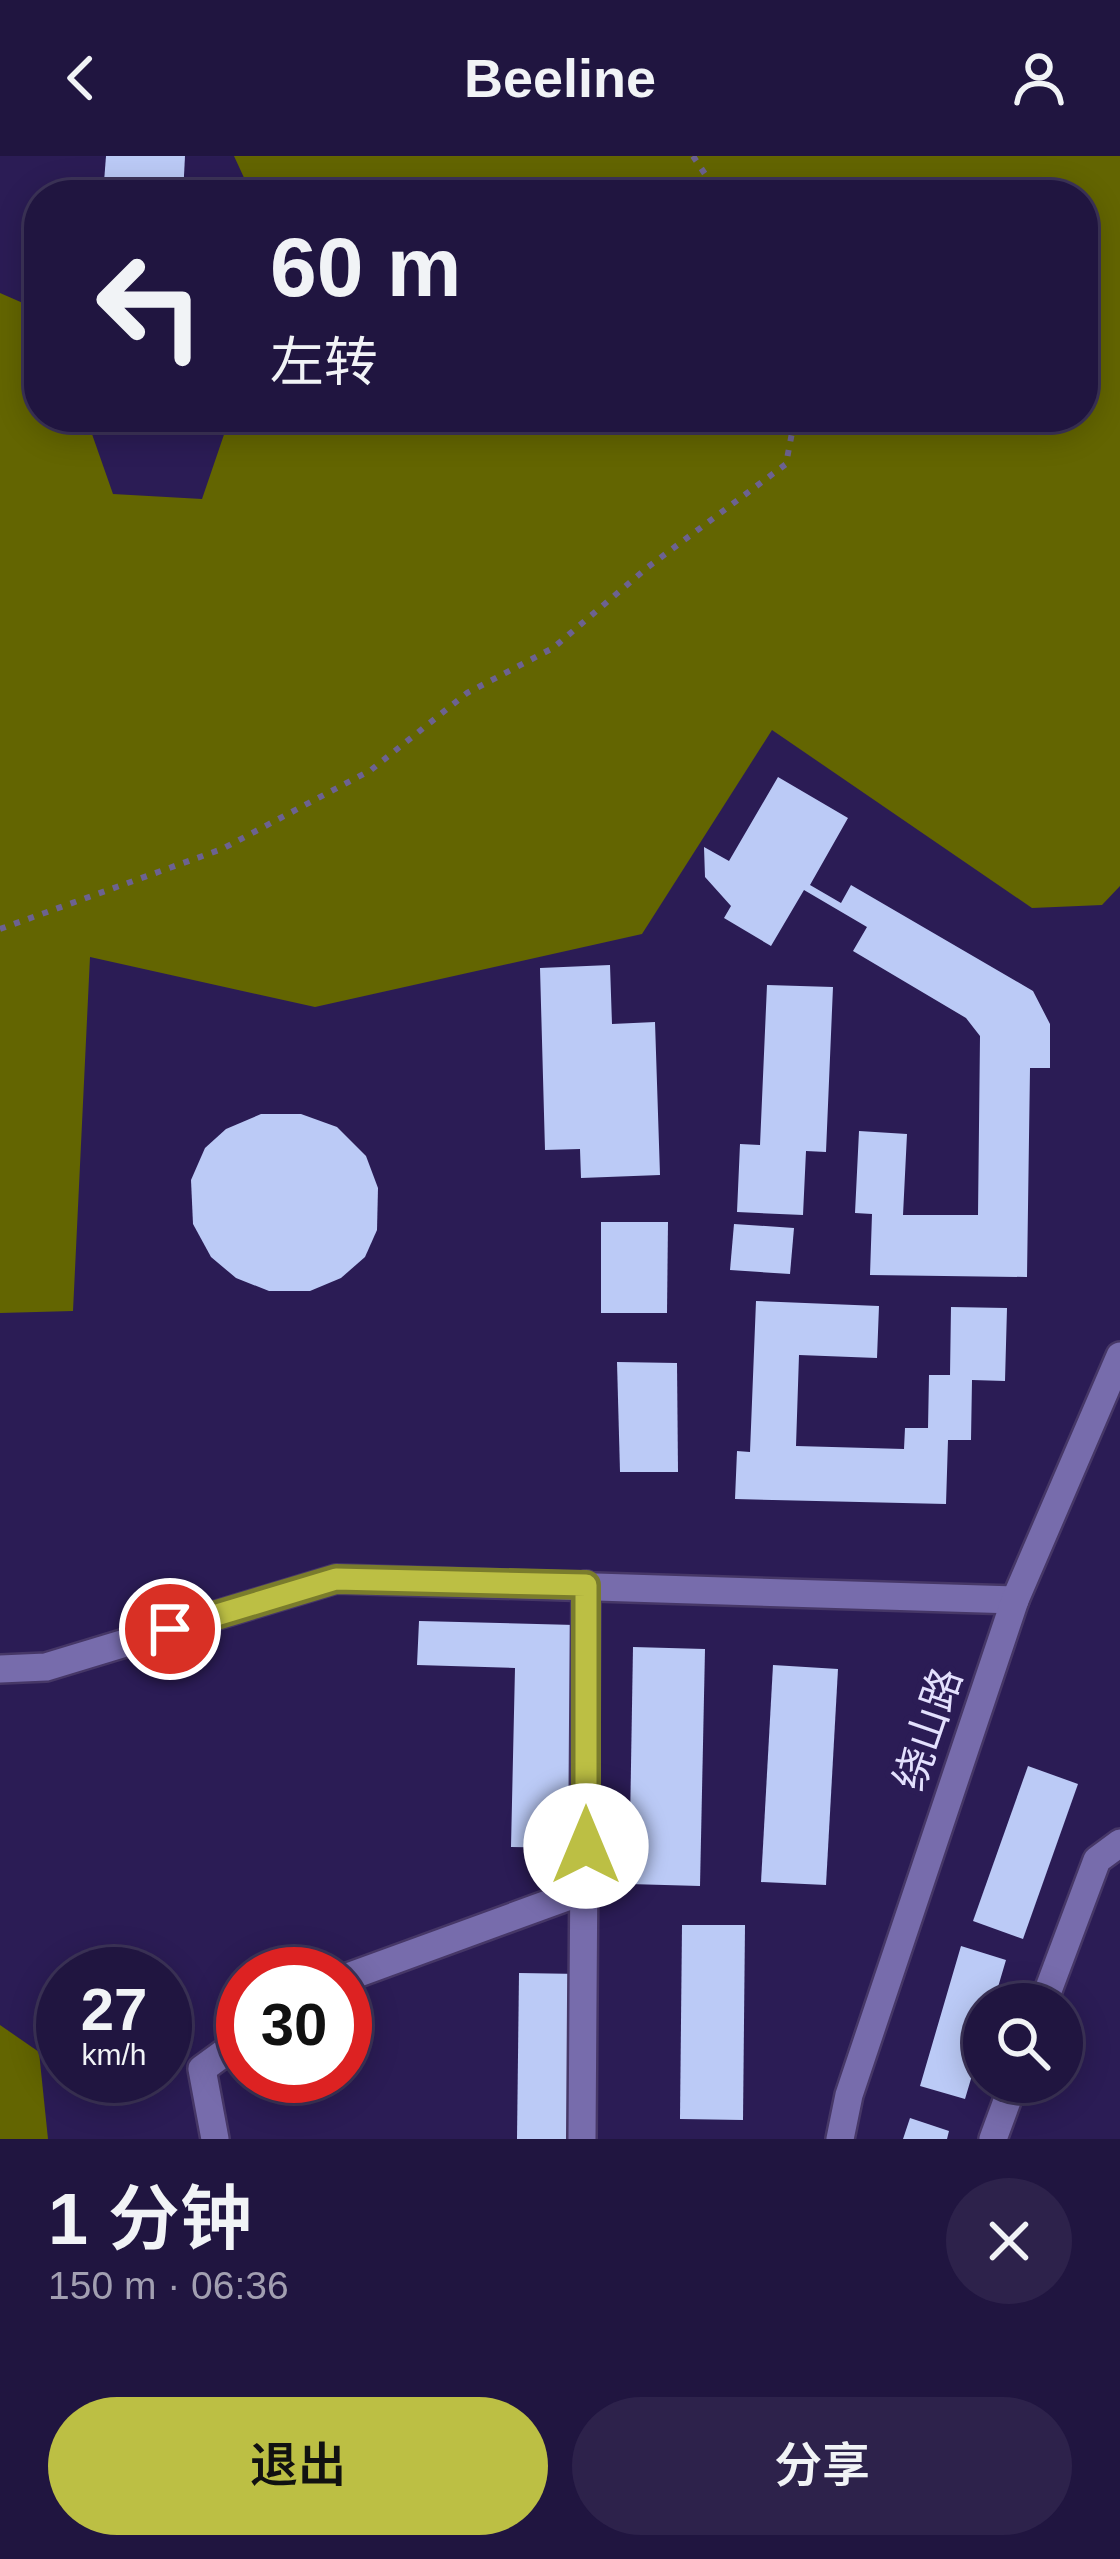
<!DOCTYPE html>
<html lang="zh">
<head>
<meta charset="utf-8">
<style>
  body { margin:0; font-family:Arial,"Noto Sans SC",sans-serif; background:#2d224b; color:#f1f3f6; height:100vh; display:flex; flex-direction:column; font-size:45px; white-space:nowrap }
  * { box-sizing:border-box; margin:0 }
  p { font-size:39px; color:#a29fb1 }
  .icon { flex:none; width:66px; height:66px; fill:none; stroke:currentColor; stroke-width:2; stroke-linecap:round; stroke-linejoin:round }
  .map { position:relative; height:1983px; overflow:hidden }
  .details { display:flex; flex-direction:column; background:#201540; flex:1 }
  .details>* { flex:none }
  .guide { position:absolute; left:24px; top:24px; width:1074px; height:252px; border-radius:48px; box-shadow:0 6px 30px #0003,0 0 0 3px #3d3459; background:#201540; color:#f1f3f6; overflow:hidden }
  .controls { position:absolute; left:963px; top:1827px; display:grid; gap:24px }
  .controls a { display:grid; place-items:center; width:120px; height:120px; border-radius:50%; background:#201540; box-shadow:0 6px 30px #0003,0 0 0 3px #3d3459; font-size:60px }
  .speed { position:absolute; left:36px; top:1791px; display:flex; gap:24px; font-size:60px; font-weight:700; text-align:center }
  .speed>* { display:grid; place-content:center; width:156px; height:156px; border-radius:50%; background:#201540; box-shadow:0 6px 30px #0003,0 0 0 3px #3d3459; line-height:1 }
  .speed small { font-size:30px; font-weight:400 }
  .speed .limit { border:18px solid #d22; background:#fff; color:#111 }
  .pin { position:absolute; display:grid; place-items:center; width:102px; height:102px; color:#fff; margin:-51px; border:6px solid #fff; border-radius:50%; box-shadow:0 3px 12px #0007 }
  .me { position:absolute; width:132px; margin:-66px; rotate:0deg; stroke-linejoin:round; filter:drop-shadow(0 0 9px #0008) }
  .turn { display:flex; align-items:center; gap:42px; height:252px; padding:0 48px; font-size:54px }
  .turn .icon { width:156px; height:156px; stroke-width:2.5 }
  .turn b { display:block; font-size:84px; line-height:102px }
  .round { display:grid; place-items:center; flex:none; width:126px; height:126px; border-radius:63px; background:#2d224b }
  .headline { display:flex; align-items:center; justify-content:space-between; height:204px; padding:0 48px }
  h1 { font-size:72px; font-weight:600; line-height:90px }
  .button { display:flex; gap:24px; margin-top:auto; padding:24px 48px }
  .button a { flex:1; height:138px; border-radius:72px; background:#bcbf44; color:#111; font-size:48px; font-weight:600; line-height:138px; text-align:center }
  .button a+a { background:#2d224b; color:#f1f3f6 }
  header { display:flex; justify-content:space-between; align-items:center; height:156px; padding:0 48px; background:#201540; font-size:54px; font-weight:600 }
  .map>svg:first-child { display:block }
  .forest { fill:#636501 }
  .building { fill:#bbcaf6 }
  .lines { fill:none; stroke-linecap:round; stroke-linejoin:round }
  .street-casing { stroke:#463767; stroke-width:32 }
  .path { stroke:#6c6291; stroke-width:6; stroke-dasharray:6 9; stroke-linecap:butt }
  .street { stroke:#776cac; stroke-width:27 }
  .route-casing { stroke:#7a7c2c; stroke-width:30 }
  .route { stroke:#bcbf44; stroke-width:21 }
  .labels { text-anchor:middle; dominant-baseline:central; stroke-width:12; stroke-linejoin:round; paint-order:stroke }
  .street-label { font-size:42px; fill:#e3e0fd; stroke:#2b1c55 }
</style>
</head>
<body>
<header><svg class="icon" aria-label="back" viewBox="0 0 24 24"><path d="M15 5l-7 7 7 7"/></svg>Beeline<svg class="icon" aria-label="person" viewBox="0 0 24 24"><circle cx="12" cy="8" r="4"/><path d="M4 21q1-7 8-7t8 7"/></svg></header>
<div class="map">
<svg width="1120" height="1983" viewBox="0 0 1120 1983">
  <rect width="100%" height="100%" fill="#2b1c55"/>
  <g class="forest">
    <polygon points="234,0 1120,0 1120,730 1102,749 1032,752 772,574 642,778 315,851 90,801 73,1155 0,1157 0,137 39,154 39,261 86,261 113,338 202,343 230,261 1083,261 1083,39 252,39"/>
    <polygon points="0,1869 39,1896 48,1983 0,1983"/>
  </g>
  <g class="building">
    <polygon points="106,0 185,0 183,39 103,39"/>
    <polygon points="778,621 848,662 810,729 841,747 851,729 1033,835 1050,868 1050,912 1030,912 1027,1121 870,1119 872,1058 855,1057 859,975 907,978 903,1059 978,1059 980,880 966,862 853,795 867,771 804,734 771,790 724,762 731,750 705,721 704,691 729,705"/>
    <polygon points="610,809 612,868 655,866 660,1019 581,1022 580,993 545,994 540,812"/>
    <polygon points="767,829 833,831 826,996 806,995 803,1059 737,1056 740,988 760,989"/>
    <polygon points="261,958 301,958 337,971 366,1000 378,1032 377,1074 365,1101 341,1122 310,1135 269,1135 236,1122 211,1101 193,1068 191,1024 205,992 226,973"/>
    <polygon points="601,1066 668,1066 667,1157 601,1157"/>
    <polygon points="734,1068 794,1072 790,1118 730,1114"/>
    <polygon points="756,1145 879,1150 877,1202 799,1199 796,1290 904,1293 905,1272 928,1272 929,1219 950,1219 951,1151 1007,1152 1005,1225 972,1224 971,1284 948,1284 946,1348 735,1343 737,1295 750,1296"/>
    <polygon points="617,1206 677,1207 678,1316 620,1316"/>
    <polygon points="419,1465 575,1469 570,1692 511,1691 515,1512 417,1509"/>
    <polygon points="633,1491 705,1493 700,1730 629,1728"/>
    <polygon points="773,1509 838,1513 826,1729 761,1726"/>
    <polygon points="1028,1610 1078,1628 1023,1783 973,1765"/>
    <polygon points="682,1769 745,1769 743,1964 680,1963"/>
    <polygon points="961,1790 1006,1804 993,1848 984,1848 984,1879 965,1943 920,1930"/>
    <polygon points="519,1817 581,1818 579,1983 517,1983"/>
    <polygon points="910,1962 949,1975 947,1983 903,1983"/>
  </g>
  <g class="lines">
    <defs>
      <g id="street">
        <polyline points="0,1513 46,1511 336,1423 1015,1444"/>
        <polyline points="345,1822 586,1734"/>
        <polyline points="1043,1848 1097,1704 1120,1687"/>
        <polyline points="215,1983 202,1913 243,1883"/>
        <polyline points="582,1983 586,1429"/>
        <polyline points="840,1983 849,1939 1015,1444 1120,1200"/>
        <polyline points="993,1983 1014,1926"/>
      </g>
    </defs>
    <use href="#street" class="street-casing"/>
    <g class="path">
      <polyline points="693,0 719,39"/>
      <polyline points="0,773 222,693 371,614 467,537 553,492 648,411 786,308 795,261"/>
    </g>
    <use href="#street" class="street"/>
  </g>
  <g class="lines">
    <defs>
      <polyline id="route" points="170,1473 336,1423 586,1429 586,1690"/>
    </defs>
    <use href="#route" class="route-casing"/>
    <use href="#route" class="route"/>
  </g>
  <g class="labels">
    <g class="street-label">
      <text transform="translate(928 1573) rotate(-71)">绕山路</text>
    </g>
  </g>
</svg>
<div class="controls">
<a><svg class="icon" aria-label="search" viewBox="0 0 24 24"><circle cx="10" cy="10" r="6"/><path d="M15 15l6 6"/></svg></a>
</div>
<div class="speed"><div>27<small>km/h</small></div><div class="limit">30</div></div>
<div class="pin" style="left:170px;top:1473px;background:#d93025"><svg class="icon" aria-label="arrive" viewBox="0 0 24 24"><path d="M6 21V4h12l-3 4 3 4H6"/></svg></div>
<svg class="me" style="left:586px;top:1690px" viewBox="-20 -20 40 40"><circle r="19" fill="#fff"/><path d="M0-13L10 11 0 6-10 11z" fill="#bcbf44"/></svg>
<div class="guide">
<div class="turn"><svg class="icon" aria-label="left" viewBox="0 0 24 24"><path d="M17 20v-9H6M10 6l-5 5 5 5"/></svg><div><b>60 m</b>左转</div></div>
</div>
</div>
<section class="details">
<div class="headline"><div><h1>1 分钟</h1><p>150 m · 06:36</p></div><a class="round"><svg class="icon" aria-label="close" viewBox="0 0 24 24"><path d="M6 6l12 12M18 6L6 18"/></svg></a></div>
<div class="button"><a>退出</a><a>分享</a></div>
</section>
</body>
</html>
